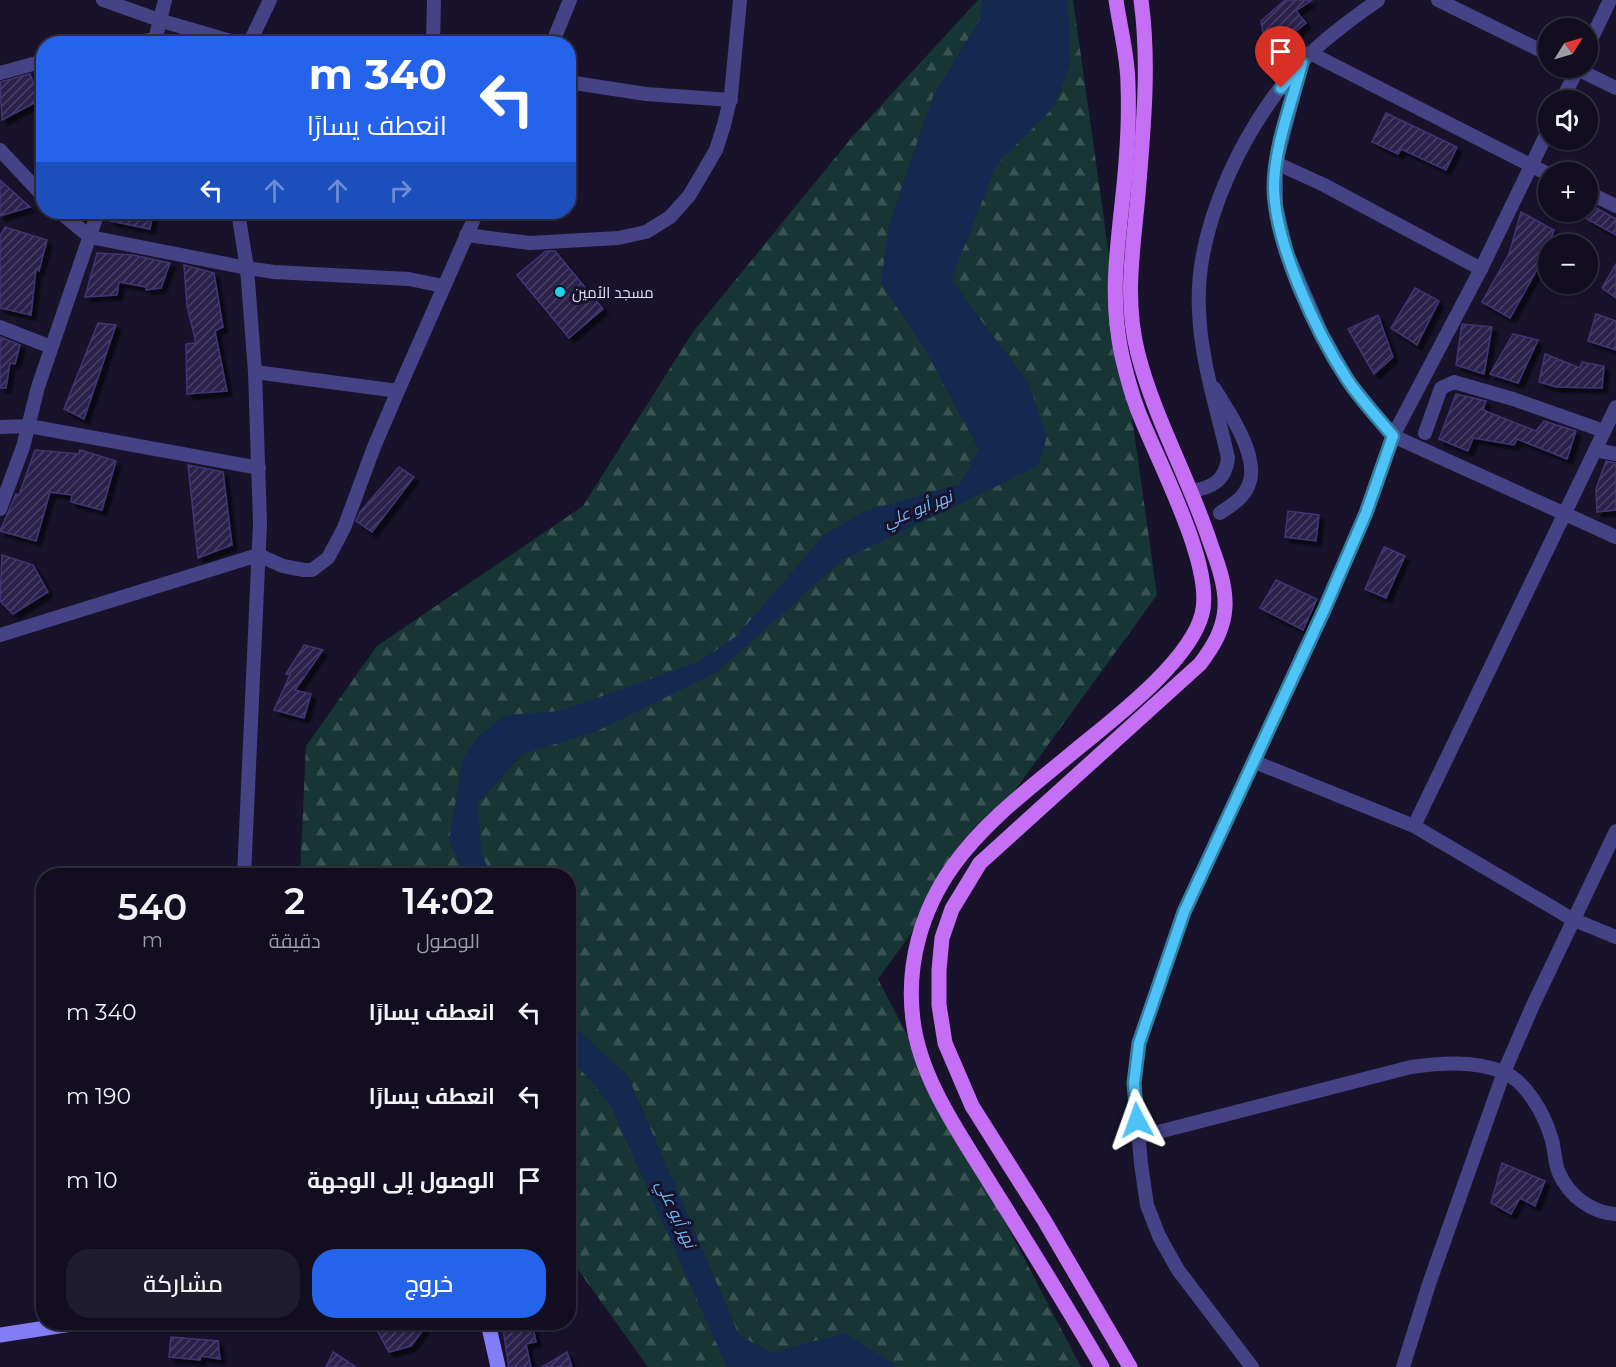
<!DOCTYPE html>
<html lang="ar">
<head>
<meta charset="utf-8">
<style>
  body { margin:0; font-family:Montserrat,Cairo,sans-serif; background:#1f1c2d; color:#f1f3f6; direction:rtl; height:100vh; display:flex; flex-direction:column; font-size:22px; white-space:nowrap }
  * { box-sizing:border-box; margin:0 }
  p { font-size:20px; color:#9c9ca5 }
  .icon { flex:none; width:33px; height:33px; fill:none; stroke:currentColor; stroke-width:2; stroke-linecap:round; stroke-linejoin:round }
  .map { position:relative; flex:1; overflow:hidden; direction:ltr }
  .drawer { position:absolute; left:36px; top:868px; width:540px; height:462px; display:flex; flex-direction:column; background:#120e20; border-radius:24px; box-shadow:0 2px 4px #0004,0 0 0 2px #312e3e; direction:rtl }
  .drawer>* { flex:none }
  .top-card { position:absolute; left:36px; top:36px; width:540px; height:183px; border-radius:24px; box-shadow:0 2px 4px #0004,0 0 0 2px #312e3e; direction:rtl; background:#2563eb; color:#fff; overflow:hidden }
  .needle { width:39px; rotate:53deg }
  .buttons { position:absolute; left:1538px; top:18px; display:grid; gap:12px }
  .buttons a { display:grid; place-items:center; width:60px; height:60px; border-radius:50%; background:#120e20; box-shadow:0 2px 4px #0004,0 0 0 2px #312e3e; font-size:30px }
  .pin { position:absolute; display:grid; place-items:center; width:51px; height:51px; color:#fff; margin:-62px -26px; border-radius:50% 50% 50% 0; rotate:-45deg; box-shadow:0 0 6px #0007 }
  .pin .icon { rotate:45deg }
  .me { position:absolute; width:66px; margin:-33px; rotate:356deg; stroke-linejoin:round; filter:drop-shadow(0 0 4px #0008) }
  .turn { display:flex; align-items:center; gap:21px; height:126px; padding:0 30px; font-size:27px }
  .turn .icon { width:78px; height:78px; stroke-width:2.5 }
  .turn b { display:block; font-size:42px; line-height:51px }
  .lanes { display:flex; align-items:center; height:57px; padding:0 30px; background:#0003; justify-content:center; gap:30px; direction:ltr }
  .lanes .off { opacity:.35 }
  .eta { display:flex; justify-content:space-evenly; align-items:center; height:102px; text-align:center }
  .eta b { font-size:36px; font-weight:600; line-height:42px }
  .action { display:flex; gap:12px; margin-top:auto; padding:12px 30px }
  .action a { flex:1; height:69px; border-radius:24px; background:#2563eb; color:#fff; font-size:24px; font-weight:600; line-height:69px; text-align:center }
  .action a+a { background:#1f1c2d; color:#f1f3f6 }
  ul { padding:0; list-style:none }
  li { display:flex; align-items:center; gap:18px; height:84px; padding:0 30px }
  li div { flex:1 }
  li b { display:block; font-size:22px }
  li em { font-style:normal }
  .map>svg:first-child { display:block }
  .forest { fill:url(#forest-firs) }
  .water { fill:#13294f }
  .building { fill:url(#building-hatch); stroke:#423575; stroke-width:1.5; filter:url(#shadow) }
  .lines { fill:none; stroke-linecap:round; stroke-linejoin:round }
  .street { stroke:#464286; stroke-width:14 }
  .secondary { stroke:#837ef6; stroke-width:15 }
  .primary { stroke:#c56ff5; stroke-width:15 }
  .route-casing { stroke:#337fa1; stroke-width:15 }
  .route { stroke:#4fc3f7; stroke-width:10 }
  .poi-dot { fill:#1ad6ef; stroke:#18132b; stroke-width:2 }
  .labels { text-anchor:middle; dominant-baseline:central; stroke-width:6; stroke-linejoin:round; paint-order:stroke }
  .poi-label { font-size:15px; fill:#e3e0fd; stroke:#18132b; text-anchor:start }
  .water-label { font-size:16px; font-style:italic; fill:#75b8f5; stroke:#18132b }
</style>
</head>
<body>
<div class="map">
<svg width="1616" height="1367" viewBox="0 0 1616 1367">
  <defs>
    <pattern id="forest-firs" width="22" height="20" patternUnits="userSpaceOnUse" patternTransform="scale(1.5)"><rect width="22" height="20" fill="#173534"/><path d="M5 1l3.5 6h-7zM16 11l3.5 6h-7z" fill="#395252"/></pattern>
    <pattern id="building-hatch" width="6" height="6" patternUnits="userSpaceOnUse" patternTransform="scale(1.5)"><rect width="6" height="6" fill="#2a214b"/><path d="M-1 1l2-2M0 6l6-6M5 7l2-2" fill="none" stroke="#494166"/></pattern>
    <filter id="shadow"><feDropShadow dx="5" dy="5" stdDeviation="1.5" flood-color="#0009"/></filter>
  </defs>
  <rect width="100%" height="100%" fill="#18132b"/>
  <polygon class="forest" points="978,0 1073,0 1157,595 878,979 1081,1367 648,1367 569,1257 568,876 300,876 306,746 377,646 583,506 693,332 853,136"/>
  <g class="water">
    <polygon points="982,0 1068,0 1070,66 1053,108 997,164 951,280 1028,382 1047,436 1038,466 841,561 717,672 597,731 523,754 478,803 481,853 492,876 466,876 449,841 463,758 479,735 507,715 560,711 698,662 737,636 823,536 863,512 960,484 979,450 927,353 881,283 889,225 933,96 980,19"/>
    <polygon points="568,1021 628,1076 739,1335 772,1353 844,1333 893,1363 896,1367 727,1367 610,1104 569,1056"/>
  </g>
  <g class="building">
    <polygon points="1285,0 1312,0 1296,11 1306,23 1267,55 1261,21"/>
    <polygon points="30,74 40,100 2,120 0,82"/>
    <polygon points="1386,113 1457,147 1446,170 1401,149 1398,154 1372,142"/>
    <polygon points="0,180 30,207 0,216"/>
    <polygon points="1587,203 1616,219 1616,235 1587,219"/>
    <polygon points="112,212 153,212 150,229 110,221"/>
    <polygon points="1521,212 1554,230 1541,267 1539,266 1510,318 1482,302 1509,254"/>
    <polygon points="5,227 47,240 39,271 36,269 31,315 0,308 0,236"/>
    <polygon points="546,251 555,251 603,309 569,338 517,275"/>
    <polygon points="97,253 133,255 170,263 161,288 146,290 146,287 119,282 117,295 85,297"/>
    <polygon points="1616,264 1616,298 1602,288"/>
    <polygon points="184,265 214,273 223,327 215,331 227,391 187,394 186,344 196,343 187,306"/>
    <polygon points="1415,288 1439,301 1417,345 1391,328"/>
    <polygon points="1596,314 1616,321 1616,350 1588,341"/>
    <polygon points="1378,315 1393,357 1374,374 1348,329"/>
    <polygon points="98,323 116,325 84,419 64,409"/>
    <polygon points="1462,324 1492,327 1484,374 1456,365"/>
    <polygon points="1513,334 1538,340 1518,383 1490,374"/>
    <polygon points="0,337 20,345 15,364 10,363 6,388 0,388"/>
    <polygon points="1545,354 1580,368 1582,362 1604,366 1602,388 1556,387 1539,382"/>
    <polygon points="1456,394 1486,401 1483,410 1536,431 1544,421 1576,431 1567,459 1517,439 1514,445 1473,438 1468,451 1439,439"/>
    <polygon points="35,450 79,454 80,450 116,461 102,510 71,502 72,495 50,492 36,541 0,531 16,494 19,495"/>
    <polygon points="1606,461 1616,463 1616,510 1597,512 1596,489"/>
    <polygon points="188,465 223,472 232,545 198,558"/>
    <polygon points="399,467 414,477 372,532 356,521 360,512"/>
    <polygon points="1288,511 1319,515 1316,541 1285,537"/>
    <polygon points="1384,547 1405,556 1386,598 1365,589"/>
    <polygon points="2,555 33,565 48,592 13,614 0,601"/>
    <polygon points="1276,580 1317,599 1303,630 1260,608"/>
    <polygon points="304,645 323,650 295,690 311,694 304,718 274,710 290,675 286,674"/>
    <polygon points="1502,1163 1545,1181 1535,1206 1520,1198 1511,1214 1491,1203"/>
    <polygon points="373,1323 428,1323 411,1346 389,1352"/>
    <polygon points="502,1323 532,1323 536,1342 526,1344 531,1367 509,1367"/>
    <polygon points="171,1337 218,1341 220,1359 201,1356 200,1360 169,1357"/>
    <polygon points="333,1352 356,1367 326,1367"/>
    <polygon points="567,1352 572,1367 542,1367"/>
  </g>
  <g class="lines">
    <g class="street">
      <polyline points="103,0 162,21 241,44"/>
      <polyline points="1438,0 1548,54"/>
      <polyline points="127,44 156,39"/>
      <polyline points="154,44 165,0"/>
      <polyline points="249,44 270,0"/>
      <polyline points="433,44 434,0"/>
      <polyline points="552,44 570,0"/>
      <polyline points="1587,48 1610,0"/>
      <polyline points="1310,53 1548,174"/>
      <polyline points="1302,63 1276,163 1276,206 1287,253 1321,332 1348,381 1393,436 1616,537"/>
      <polyline points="1575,68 1616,88"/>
      <polyline points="0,73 44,61"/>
      <polyline points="568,82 646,94 731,100"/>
      <polyline points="1562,100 1578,68"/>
      <polyline points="0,150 44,197"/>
      <polyline points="1276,163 1324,185 1481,269"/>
      <polyline points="1587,192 1616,206"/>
      <polyline points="60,212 90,237 247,268 274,272 409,279 443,286"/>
      <polyline points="238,212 247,268 255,372 260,523 244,876"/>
      <polyline points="466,235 530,243 618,238 646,232 670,217 689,196 716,150 724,125 731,95 740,0"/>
      <polyline points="0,327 51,347"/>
      <path d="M 1214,388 C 1228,410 1260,457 1249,484 C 1244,498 1232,505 1220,513"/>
      <polyline points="398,391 477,212"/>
      <polyline points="0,427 29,426 259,468"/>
      <polyline points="1425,433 1441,388 1454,382 1513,399 1604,431"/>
      <polyline points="1595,450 1616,454"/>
      <path d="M 1191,491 C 1212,488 1226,480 1228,458 C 1217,408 1201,362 1199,311 C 1194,224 1249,114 1310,54 C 1330,34 1355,17 1378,0"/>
      <polyline points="0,509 23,447 38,387 98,212"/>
      <polyline points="0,635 258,555 283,566 304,570 312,570 328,558 344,528 374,447 398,391 255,372"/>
      <polyline points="1255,762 1414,826 1572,919 1616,937"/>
      <polyline points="1414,826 1616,407"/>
      <path d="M 1139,1137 L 1411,1067 C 1440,1063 1474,1060 1503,1072 C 1526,1081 1544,1114 1551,1137 C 1555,1148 1554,1162 1559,1173 C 1569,1196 1592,1213 1616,1214"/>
      <polyline points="1252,1367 1178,1270 1159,1236 1147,1205 1141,1164 1134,1083 1139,1043 1184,912 1324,611 1366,513 1393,436 1481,269 1548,131"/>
      <polyline points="1403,1367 1429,1284 1504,1072 1533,1005 1616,831"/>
    </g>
    <g class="secondary">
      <polyline points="488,1323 498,1367"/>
      <polyline points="0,1335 78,1323"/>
    </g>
    <g class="primary">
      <path d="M 1102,1367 C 1067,1307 1030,1247 993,1188 C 962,1137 920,1080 913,1020 C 906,965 921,911 953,866 C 987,819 1034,785 1077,749 C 1115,718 1190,661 1202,614 C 1215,565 1155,457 1137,408 C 1131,392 1126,373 1122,356 C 1107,287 1121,231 1126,162 C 1128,137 1129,110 1128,85 C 1128,57 1120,28 1116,0"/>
      <path d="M 1130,1367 L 1044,1220 L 972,1106 L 945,1043 L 939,1005 L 939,970 L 942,938 L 952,909 L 980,863 L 1200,664 C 1213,647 1224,629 1225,607 C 1226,586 1218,564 1211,545 C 1190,480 1155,420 1138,354 C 1124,300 1133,250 1138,195 C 1143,131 1150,65 1141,0"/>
    </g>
  </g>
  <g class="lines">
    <defs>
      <path id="route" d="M 1137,1120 L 1134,1083 L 1139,1043 L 1184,912 L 1324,610 L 1366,513 L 1393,436 C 1378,418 1360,399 1347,379 C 1316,332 1275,244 1274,188 C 1274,146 1292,103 1302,63 L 1281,88"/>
    </defs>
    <use href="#route" class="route-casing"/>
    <use href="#route" class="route"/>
  </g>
  <circle class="poi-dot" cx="560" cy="292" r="6"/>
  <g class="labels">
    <g class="poi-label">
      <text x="572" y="292">مسجد الأمين</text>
    </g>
    <g class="water-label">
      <text transform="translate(918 509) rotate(-22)">نهر أبو علي</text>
      <text transform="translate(676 1214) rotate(65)">نهر أبو علي</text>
    </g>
  </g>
</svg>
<div class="buttons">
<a><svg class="needle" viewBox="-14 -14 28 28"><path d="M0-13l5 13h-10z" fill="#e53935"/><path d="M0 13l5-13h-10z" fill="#9c9ca5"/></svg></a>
<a><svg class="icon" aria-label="sound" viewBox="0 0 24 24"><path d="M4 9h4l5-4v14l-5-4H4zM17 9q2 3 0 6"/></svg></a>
<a>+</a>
<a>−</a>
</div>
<div class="pin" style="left:1281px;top:88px;background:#d93025"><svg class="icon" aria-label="arrive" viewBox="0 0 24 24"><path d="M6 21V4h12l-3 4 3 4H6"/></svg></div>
<svg class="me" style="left:1137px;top:1120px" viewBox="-20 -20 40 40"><path d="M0-17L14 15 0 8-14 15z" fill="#4fc3f7" stroke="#fff" stroke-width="4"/></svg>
<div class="top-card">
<div class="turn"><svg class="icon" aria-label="left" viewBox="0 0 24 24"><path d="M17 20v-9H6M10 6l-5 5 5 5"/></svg><div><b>340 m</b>انعطف يسارًا</div></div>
<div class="lanes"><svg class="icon" aria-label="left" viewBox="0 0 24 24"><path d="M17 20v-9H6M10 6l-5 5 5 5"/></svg><svg class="icon off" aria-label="ahead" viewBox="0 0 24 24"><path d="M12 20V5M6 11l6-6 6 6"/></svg><svg class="icon off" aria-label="ahead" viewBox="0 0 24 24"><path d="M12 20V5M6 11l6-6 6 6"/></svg><svg class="icon off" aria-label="right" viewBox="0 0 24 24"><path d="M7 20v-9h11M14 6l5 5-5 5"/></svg></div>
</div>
<section class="drawer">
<div class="eta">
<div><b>14:02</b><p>الوصول</p></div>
<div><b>2</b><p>دقيقة</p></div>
<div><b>540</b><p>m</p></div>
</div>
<ul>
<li><svg class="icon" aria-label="left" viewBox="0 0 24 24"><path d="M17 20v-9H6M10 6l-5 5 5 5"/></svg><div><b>انعطف يسارًا</b></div><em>340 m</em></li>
<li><svg class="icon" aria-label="left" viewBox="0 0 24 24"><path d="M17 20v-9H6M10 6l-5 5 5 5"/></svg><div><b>انعطف يسارًا</b></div><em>190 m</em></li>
<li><svg class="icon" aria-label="arrive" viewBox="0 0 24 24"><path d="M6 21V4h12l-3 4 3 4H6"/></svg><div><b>الوصول إلى الوجهة</b></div><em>10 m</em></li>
</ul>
<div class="action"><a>خروج</a><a>مشاركة</a></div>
</section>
</div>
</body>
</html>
